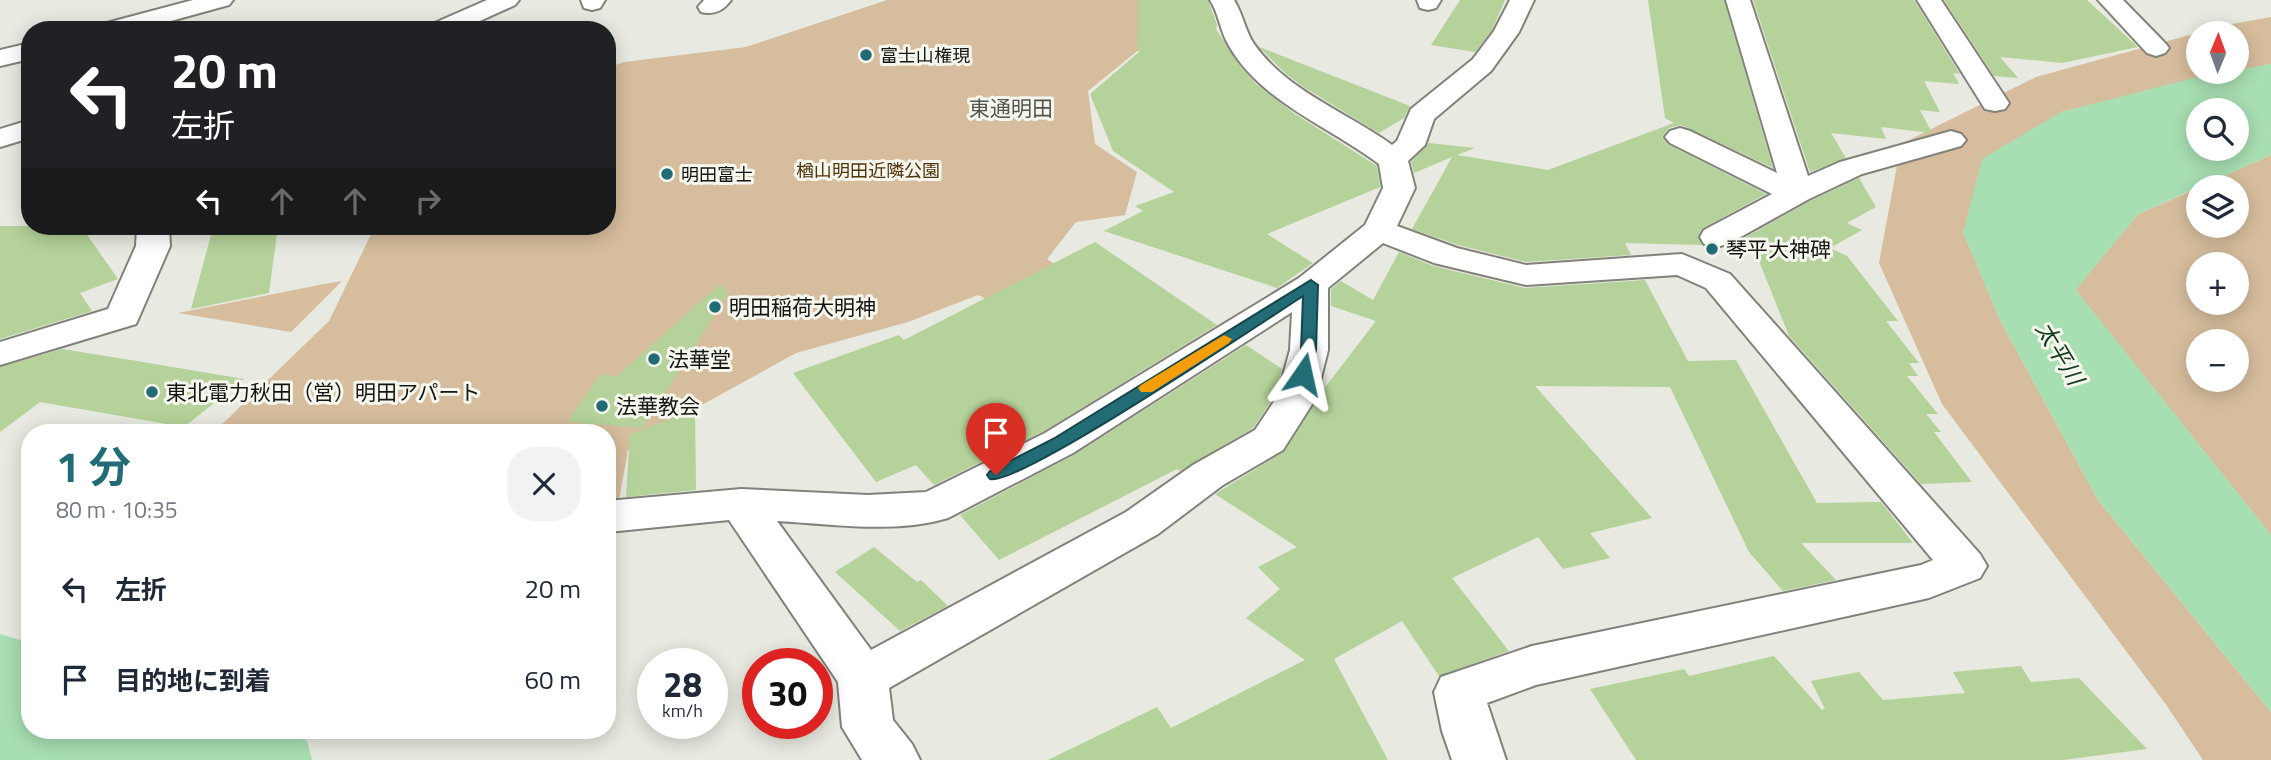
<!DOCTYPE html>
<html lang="ja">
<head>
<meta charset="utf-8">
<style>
  body { margin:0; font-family:"Titillium Web","Noto Sans JP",sans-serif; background:#f2f2f3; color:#1f2937; height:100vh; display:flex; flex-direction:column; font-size:26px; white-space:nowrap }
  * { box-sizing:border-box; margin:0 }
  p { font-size:23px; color:#747a83 }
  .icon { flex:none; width:38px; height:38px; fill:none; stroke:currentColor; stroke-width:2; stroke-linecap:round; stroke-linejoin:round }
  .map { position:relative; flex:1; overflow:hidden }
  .drawer { position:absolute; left:21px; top:424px; width:595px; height:315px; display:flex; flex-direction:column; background:#fff; border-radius:28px; box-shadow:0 4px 18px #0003 }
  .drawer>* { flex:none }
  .banner { position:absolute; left:21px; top:21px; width:595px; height:214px; border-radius:28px; box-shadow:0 4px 18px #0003; background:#202124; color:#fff; overflow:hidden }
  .needle { width:46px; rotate:1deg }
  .buttons { position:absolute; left:2186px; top:21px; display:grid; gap:14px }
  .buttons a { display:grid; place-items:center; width:63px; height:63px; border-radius:50%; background:#fff; box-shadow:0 4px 18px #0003; font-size:35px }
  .speed { position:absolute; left:637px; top:648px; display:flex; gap:14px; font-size:35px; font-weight:700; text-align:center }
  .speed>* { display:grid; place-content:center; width:91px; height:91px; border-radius:50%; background:#fff; box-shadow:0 4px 18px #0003; line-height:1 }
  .speed small { font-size:18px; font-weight:400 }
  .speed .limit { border:10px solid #d22; background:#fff; color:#111 }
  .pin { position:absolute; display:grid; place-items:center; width:60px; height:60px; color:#fff; margin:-72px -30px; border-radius:50% 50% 50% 0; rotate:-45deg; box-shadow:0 0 7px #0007 }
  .pin .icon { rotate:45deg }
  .me { position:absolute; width:77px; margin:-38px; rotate:11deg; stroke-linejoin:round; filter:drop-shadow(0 0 5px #0008) }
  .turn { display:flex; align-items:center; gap:24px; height:147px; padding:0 35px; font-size:32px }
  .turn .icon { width:91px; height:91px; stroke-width:2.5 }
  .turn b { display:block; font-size:49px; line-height:60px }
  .lanes { display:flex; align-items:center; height:66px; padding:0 35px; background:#0003; justify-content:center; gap:35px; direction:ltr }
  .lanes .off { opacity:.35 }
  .round { display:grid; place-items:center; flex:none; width:74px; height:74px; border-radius:28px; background:#f2f2f3 }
  .summary { display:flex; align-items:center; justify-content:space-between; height:119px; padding:0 35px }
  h1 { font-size:42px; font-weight:700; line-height:52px; color:#226c75 }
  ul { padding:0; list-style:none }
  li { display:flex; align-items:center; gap:21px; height:91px; padding:0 35px }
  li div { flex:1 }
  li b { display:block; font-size:26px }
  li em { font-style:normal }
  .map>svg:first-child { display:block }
  .green { fill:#d6bd9d; fill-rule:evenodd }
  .water { fill:#a8dfb2; fill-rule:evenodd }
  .building { fill:#b4d299 }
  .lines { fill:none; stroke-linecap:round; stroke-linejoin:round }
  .minor-casing { stroke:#82827b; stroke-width:4 }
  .minor { fill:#fff; fill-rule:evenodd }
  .route { fill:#226c75; stroke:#16464c; stroke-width:2 }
  .slow { fill:#f59e0b }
  .poi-dot { fill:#226c75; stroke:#f5f6ed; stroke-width:2.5 }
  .labels { text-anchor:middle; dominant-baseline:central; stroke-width:6; stroke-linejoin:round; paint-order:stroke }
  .far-poi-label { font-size:18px; fill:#151512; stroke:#f5f6ed; text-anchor:start }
  .far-park-label { font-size:18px; fill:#503409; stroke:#f5f6ed }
  .far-quarter-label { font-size:21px; fill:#54554e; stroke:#f5f6ed }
  .poi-label { font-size:21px; fill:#151512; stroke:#f5f6ed; text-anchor:start }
  .water-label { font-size:23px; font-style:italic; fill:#123a1d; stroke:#f5f6ed }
</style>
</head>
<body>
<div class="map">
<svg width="2271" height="760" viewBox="0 0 2271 760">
  <rect width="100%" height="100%" fill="#e8e9e0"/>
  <g class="green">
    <polygon points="887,0 1142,0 1141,48 1088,91 1095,144 1137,172 1125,215 1076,222 1047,259 1073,277 1074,341 978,295 908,322 796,353 649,434 628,450 616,517 607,520 607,432 214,432 329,321 375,226 607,226 607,68 624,62 746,47"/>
    <polygon points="2271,17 2271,64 2237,71 2236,33 2198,33 2198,72 2230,72 2061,112 1963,232 2001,322 2098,500 2271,712 2271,760 2203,760 2167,706 1942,404 1879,263 1901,144 2036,77 2226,25"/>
    <path d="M 2271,155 L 2271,535 L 2075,290 L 2138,214 L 2198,188 L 2198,226 L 2236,226 L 2236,187 L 2199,187 ZM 2198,264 L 2236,264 L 2236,303 L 2198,303 ZM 2198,341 L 2236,341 L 2236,380 L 2198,380 Z"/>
    <polygon points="342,281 291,332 178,313 319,285"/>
  </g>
  <g class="water">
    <path d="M 2271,64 L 2271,155 L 2138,214 L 2076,290 L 2271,535 L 2271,712 L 2098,500 L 2001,322 L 1963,233 L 1982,159 L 2061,112 L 2194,78 ZM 2198,110 L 2236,110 L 2236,149 L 2198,149 Z"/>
    <polygon points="0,634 30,643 30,730 296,730 307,741 312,760 0,760"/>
  </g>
  <g class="building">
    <polygon points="1139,0 1208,0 1217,25 1216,29 1240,66 1256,84 1295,114 1377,166 1380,187 1267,234 1313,263 1277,288 1104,231 1143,211 1135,206 1174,192 1113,151 1090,94 1139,52 1137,48"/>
    <polygon points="1460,0 1505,0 1492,30 1475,52 1431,45"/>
    <polygon points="1648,0 1724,0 1773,168 1681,125 1669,128 1662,137 1669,145 1766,194 1703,228 1698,236 1702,245 1625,243 1631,255 1526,262 1458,245 1412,229 1452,157 1414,173 1411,162 1429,143 1475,148 1457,155 1548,170 1674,123 1665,118"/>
    <polygon points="1753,0 1914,0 1960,74 1953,73 1959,84 1924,81 1940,112 1920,110 1932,133 1881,127 1886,139 1831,133 1846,158 1810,172"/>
    <polygon points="1944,0 2087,0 2138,47 2062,63 2000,57 2018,78 1994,76"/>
    <polygon points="1259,47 1410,106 1404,118 1379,133 1302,86 1285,73"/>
    <polygon points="1859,178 1876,207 1847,223 1862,230 1830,248 1847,256 1898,321 1886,321 1919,363 1909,363 1918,376 1907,376 1938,414 1926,414 1941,432 1934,432 1972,482 1921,484 1789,336 1753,246 1730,246 1810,201"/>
    <polygon points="0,226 81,226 118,279 80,293 92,311 0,339"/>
    <polygon points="262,226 278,226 269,293 191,309 211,235"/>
    <polygon points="1095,242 1217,325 1044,431 934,485 916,465 876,482 793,373 899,335 904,340"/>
    <polygon points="1399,252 1433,266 1525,288 1645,280 1688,361 1736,360 1817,503 1881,502 1913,543 1801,543 1836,580 1783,591 1749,552 1670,387 1535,386 1652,518 1590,533 1610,558 1563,569 1538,537 1452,578 1509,651 1439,676 1402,621 1334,659 1388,760 1048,760 1157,707 1171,728 1305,660 1246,618 1280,589 1258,567 1297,547 1215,494 1285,451 1320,394 1376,321 1331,306 1331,289 1341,281 1373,300"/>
    <polygon points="720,284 729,292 643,428 567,422 600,375 617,376"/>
    <polygon points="1246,345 1282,369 1275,396 1253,428 1180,471 1177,469 999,560 960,515 1074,455"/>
    <polygon points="62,349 137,361 244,379 184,427 40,402 0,432 0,367"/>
    <polygon points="695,410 696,490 626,497 630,434"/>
    <polygon points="874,547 917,582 921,580 948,606 900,631 835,572"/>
    <polygon points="1774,656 1822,710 1825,709 1811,681 1859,672 1883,700 1965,693 1953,672 2021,666 2031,682 2079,678 2147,749 2063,760 1636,760 1590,689 1684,669 1689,676"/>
  </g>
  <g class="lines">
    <defs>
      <g id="minor">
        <polygon points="193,0 233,0 229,5 138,30 96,30 99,25"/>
        <polygon points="487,0 519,0 515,5 460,30 427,30 430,25"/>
        <polygon points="581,0 605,0 600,8 592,10 584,8"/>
        <path d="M 704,0 L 731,0 C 723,11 714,15 701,12 L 698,7 Z"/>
        <path d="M 1210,0 L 1234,0 C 1243,14 1245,31 1254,44 C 1288,92 1345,111 1392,145 L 1397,141 L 1411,109 L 1473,59 L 1494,31 L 1510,0 L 1534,0 L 1519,32 L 1491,71 L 1434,119 L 1425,145 L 1408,161 L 1415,188 L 1397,226 L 1457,248 L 1526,265 L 1682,254 L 1730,274 L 1980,554 L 1987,566 L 1980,578 L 1929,598 L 1536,685 L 1487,703 L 1506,760 L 1452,760 L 1442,731 L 1434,692 L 1441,677 L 1532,646 L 1921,565 L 1933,560 L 1706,288 L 1677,275 L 1526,285 L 1434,263 L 1383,243 L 1328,288 L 1328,350 L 1316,398 L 1283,450 L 1223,485 L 1158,534 L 889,688 L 893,720 L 912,744 L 920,760 L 862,760 L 842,727 L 838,682 L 729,520 L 608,532 L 607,501 L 741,489 L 868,495 L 926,492 L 1045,433 L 1299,278 L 1365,225 L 1383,188 L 1379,164 C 1329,126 1260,102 1228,44 C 1220,30 1219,14 1210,0 ZM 1292,312 L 1290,350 L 1277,397 L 1255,430 L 1193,465 L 1126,512 L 871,650 L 777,521 C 832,524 895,534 948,518 L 1073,453 Z"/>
        <polygon points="1417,0 1441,0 1436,8 1428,10 1420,8"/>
        <polygon points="1726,0 1750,0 1808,176 1840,162 1951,131 1961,134 1966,140 1961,146 1862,174 1809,199 1728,244 1716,247 1704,244 1700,237 1704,230 1772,194 1670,143 1665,137 1670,131 1680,128 1690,131 1777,173"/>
        <polygon points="1917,0 1941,0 2009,103 2005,109 1995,111 1985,109"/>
        <polygon points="2098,0 2123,0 2165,43 2169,48 2165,53 2156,56 2147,53"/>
        <polygon points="30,43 30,59 0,66 0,50"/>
        <polygon points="30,120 30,138 0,147 0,129"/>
        <polygon points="137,226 169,226 170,246 136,324 0,365 0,342 108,309 136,246"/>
      </g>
    </defs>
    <use href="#minor" class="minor-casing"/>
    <use href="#minor" class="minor"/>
  </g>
  <path class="route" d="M 1311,280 L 1318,285 L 1316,350 L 1308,377 L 1303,379 L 1295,374 L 1301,350 L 1303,296 C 1263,322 1018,487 990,479 L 987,475 L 990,471 L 1053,439 Z"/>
  <polygon class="slow" points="1224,335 1232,339 1229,343 1152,392 1141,392 1138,388 1141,385"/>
  <g class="poi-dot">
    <circle cx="866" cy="55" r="7"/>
    <circle cx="667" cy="174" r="7"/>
    <circle cx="1712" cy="249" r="7"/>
    <circle cx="715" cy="307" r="7"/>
    <circle cx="654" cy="359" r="7"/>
    <circle cx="152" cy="392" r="7"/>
    <circle cx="602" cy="406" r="7"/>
  </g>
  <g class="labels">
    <g class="far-poi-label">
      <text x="880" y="55">富士山権現</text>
      <text x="681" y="174">明田富士</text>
    </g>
    <g class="far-park-label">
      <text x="868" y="170">楢山明田近隣公園</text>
    </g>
    <g class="far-quarter-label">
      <text x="1011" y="108">東通明田</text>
    </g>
    <g class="poi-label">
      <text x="1726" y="249">琴平大神碑</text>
      <text x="729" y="307">明田稲荷大明神</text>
      <text x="668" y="359">法華堂</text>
      <text x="166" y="392">東北電力秋田（営）明田アパート</text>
      <text x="616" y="406">法華教会</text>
    </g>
    <g class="water-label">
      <text transform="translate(2060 353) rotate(59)">太平川</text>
    </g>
  </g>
</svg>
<div class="buttons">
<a><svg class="needle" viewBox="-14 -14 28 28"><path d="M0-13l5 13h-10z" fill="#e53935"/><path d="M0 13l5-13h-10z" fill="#747a83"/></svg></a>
<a><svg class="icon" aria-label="search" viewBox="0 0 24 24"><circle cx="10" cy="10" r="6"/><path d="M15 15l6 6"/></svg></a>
<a><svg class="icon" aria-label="layers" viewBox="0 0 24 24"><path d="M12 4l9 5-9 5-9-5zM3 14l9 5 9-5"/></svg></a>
<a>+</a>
<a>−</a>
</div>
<div class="speed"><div>28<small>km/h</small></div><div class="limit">30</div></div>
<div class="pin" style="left:996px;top:475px;background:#d93025"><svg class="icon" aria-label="arrive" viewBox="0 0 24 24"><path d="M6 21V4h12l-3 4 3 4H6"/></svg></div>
<svg class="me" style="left:1303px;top:374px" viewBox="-20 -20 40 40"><path d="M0-17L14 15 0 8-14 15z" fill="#226c75" stroke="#fff" stroke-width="4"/></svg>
<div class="banner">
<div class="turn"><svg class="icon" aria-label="left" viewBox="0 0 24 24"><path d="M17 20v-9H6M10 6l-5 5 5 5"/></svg><div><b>20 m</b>左折</div></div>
<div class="lanes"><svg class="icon" aria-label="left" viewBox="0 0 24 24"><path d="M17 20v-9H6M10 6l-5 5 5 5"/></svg><svg class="icon off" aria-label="ahead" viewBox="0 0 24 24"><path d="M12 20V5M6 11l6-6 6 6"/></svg><svg class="icon off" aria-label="ahead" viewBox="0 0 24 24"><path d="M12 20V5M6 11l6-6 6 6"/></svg><svg class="icon off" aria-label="right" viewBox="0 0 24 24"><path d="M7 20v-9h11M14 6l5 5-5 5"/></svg></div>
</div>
<section class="drawer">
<div class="summary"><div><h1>1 分</h1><p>80 m · 10:35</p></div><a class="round"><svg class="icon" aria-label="close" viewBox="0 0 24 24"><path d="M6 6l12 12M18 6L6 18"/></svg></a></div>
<ul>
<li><svg class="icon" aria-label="left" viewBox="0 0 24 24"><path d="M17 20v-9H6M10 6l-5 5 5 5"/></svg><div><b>左折</b></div><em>20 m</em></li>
<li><svg class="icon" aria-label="arrive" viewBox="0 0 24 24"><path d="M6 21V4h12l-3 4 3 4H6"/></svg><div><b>目的地に到着</b></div><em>60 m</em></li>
</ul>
</section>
</div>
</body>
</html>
